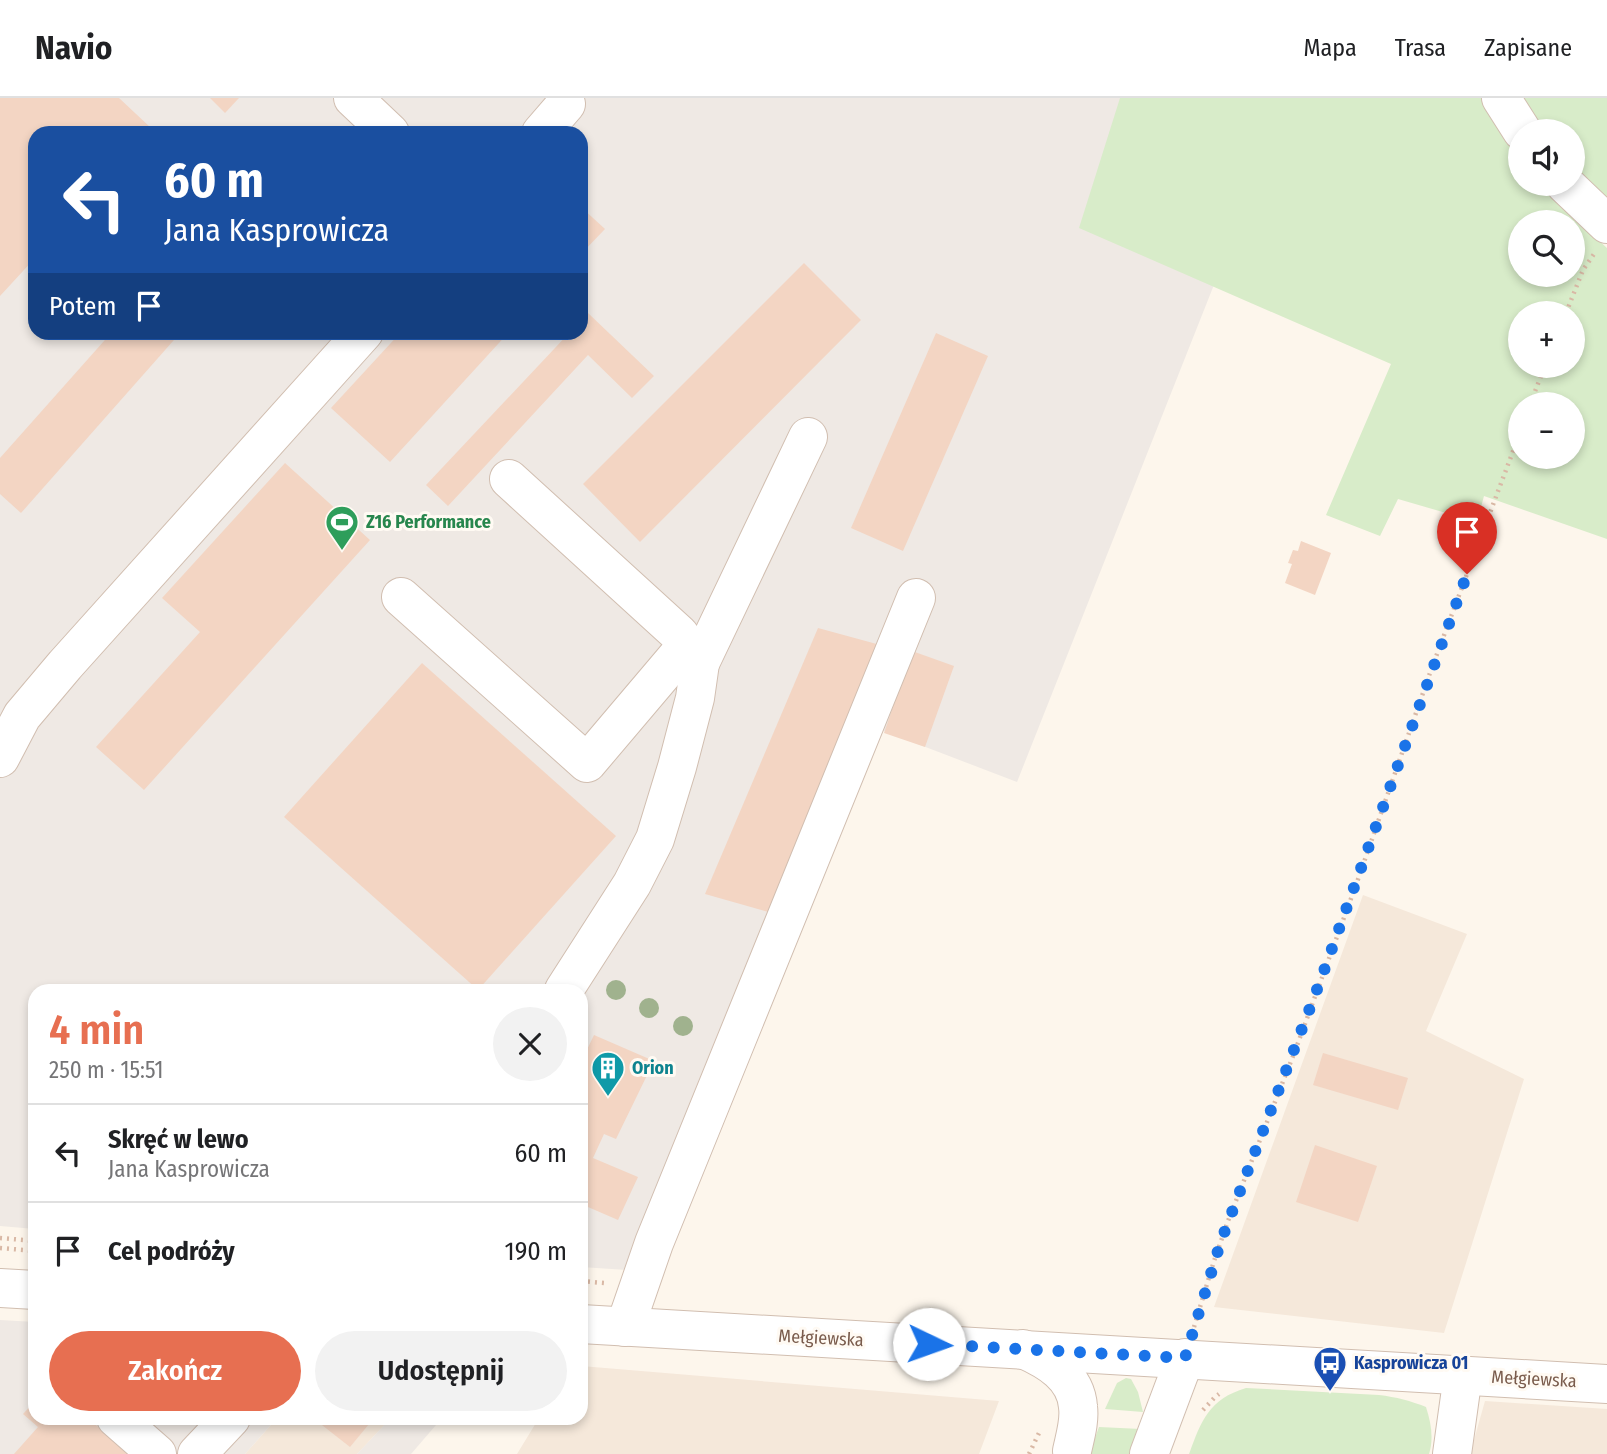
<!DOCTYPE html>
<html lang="pl">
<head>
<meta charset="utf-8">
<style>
  body { margin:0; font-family:"Fira Sans Condensed",sans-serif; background:#f2f2f2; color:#202124; height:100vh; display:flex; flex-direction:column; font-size:26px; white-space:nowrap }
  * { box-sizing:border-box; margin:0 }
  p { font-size:23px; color:#757577 }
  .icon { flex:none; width:38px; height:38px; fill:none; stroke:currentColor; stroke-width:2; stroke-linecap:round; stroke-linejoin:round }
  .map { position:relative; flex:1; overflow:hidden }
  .drawer { position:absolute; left:28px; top:886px; width:560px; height:441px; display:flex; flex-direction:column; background:#fff; border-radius:21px; box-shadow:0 4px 10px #0003 }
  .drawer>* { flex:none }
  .guide { position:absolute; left:28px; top:28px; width:560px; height:214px; border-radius:21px; box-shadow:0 4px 10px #0003; background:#1a4fa0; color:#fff; overflow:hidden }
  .fabs { position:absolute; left:1508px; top:21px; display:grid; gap:14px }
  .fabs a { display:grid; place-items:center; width:77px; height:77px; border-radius:50%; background:#fff; box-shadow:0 4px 10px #0003; font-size:35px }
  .pin { position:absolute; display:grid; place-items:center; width:60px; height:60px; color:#fff; margin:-72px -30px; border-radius:50% 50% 50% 0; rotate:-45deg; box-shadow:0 0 7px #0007 }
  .pin .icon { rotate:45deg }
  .me { position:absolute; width:77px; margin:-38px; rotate:93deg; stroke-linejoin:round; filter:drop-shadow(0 0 5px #0008) }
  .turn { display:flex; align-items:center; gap:24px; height:147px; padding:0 21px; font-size:32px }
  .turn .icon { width:91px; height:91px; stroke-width:2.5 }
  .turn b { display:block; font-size:49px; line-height:60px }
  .then { display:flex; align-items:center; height:66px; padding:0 21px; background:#0003; gap:14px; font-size:26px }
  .round { display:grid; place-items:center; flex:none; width:74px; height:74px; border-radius:37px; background:#f2f2f2 }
  .head { display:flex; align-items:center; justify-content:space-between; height:119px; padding:0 21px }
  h1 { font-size:42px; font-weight:600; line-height:52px; color:#e76f51 }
  .action { display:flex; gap:14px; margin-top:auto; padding:14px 21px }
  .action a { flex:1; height:80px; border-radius:42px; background:#e76f51; color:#fff; font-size:28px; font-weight:600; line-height:80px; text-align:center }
  .action a+a { background:#f2f2f2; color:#202124 }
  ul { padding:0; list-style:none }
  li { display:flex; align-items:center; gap:21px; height:98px; padding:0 21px; border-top:2px solid #e0e0e0 }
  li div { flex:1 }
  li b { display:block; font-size:26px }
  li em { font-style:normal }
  header { display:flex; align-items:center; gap:42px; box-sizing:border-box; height:98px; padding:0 35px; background:#fff; border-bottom:2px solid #e0e0e0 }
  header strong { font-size:33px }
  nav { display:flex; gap:38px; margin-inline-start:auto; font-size:24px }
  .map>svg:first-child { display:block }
  .residential { fill:#f5e8da }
  .industrial { fill:#efe9e4; fill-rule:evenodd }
  .green { fill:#d8ecc9; fill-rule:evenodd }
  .building { fill:#f3d5c3 }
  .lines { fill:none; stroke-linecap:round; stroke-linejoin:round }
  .minor-casing { stroke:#d1beb0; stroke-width:40 }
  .path { stroke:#d9b8a5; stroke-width:4.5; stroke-dasharray:2 5; stroke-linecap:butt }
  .minor { stroke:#fff; stroke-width:38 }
  .tree { fill:#a0b28e }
  .route { stroke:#1a73e8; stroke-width:12; stroke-dasharray:0 21.6 }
  .labels { text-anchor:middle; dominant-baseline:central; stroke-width:6; stroke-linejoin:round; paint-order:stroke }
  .leisure-label { font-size:18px; font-weight:bold; fill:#27864d; stroke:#fffaf3; text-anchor:start }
  .culture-label { font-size:18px; font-weight:bold; fill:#0d838f; stroke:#fffaf3; text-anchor:start }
  .street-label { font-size:18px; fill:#7a5c4d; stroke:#fffaf3 }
  .transit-label { font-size:18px; font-weight:bold; fill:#164399; stroke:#fffaf3; text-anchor:start }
</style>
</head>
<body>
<header>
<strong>Navio</strong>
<nav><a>Mapa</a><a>Trasa</a><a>Zapisane</a></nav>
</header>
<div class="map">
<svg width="1607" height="1356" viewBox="0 0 1607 1356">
  <rect width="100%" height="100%" fill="#fdf6ec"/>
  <g class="residential">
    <polygon points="1363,797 1467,836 1426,933 1524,981 1444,1235 1214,1209"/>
    <polygon points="581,1268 999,1303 979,1356 517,1356 539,1320 581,1320"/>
    <polygon points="1485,1303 1607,1311 1607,1356 1470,1356"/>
    <polygon points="277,1320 391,1320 357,1356 245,1356"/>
  </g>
  <g class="industrial">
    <path d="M 0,0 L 1288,0 L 1017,684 L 855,622 L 627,1172 L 581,1169 L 581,892 L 35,892 L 35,1131 L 0,1128 ZM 35,35 L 581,35 L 581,234 L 35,234 Z"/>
    <polygon points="0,1222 35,1224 35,1320 277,1320 245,1356 0,1356"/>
    <polygon points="391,1320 442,1320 411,1356 357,1356"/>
  </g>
  <g class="green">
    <path d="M 1120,0 L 1607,0 L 1607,124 L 1596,140 L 1607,150 L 1607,441 L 1484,398 L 1477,424 L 1398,401 L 1380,438 L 1326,417 L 1391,266 L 1079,130 ZM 1521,33 L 1573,33 L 1573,86 L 1521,86 ZM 1521,124 L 1573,124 L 1573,177 L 1521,177 ZM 1521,215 L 1573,215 L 1573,268 L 1521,268 ZM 1521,306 L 1573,306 L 1573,359 L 1521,359 Z"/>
    <polygon points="1126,1280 1131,1281 1138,1294 1143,1314 1105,1311 1117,1285"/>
    <path d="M 1246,1290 L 1379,1297 C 1396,1299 1411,1303 1426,1309 C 1431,1325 1434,1340 1429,1356 L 1189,1356 C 1201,1323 1209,1301 1246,1290 Z"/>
    <polygon points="1099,1329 1141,1331 1131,1356 1089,1356"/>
  </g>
  <g class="building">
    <polygon points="0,0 119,0 151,30 147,35 35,35 35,160 0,198"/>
    <polygon points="210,0 239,0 225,15"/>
    <polygon points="581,109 605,131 581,156"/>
    <polygon points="804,165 861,222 640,444 583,386"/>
    <polygon points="588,215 654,278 632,300 588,257 448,408 426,387 570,234 581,234 581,223"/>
    <polygon points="112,234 181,234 21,415 0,396 0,360"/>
    <polygon points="401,234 509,234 390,364 331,310"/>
    <polygon points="936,235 988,258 903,453 851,430"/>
    <polygon points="285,365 370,442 144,692 96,649 200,534 162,500"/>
    <polygon points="1301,443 1331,455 1315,497 1285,485 1292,466 1288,465 1293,452 1298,453"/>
    <polygon points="818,530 884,548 772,815 705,796"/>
    <polygon points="912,553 954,568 925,649 884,635"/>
    <polygon points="422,565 616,738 478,892 284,719"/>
    <polygon points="594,937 654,963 616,1041 604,1036 593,1060 638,1079 618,1122 581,1106 581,964"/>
    <polygon points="1323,955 1408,980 1398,1012 1313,987"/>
    <polygon points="1315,1047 1377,1068 1358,1124 1296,1104"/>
    <polygon points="35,1303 35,1320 88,1320 129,1356 14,1356 38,1329 23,1316"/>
    <polygon points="313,1320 374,1320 350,1349"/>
  </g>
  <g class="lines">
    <defs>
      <g id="minor">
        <polyline points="353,0 390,35"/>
        <polyline points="1501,0 1522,33"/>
        <polyline points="541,35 566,6"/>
        <polyline points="1565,86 1607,126"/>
        <polyline points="509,381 679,536 700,565 695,600 677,669 655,741 632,786 564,892"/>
        <polyline points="401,499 587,665 687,547"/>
        <polyline points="700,565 808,339"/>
        <polyline points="0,660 22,618 65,567 364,234"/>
        <polyline points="0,1190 35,1192"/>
        <polyline points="581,1226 1607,1286"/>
        <polyline points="625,1229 654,1145 916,500"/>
        <path d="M 1023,1251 C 1048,1262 1076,1278 1078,1309 C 1080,1323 1075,1339 1072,1353"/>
        <polyline points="116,1320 157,1356"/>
        <polyline points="197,1356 231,1320"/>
        <polyline points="1149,1356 1185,1260"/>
        <polyline points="1452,1356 1463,1277"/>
      </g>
    </defs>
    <use href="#minor" class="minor-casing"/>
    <g class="path">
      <polyline points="1566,215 1583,172 1594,156"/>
      <polyline points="1530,306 1545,268"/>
      <polyline points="0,1140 35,1143"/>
      <polyline points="0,1150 35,1153"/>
      <polyline points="581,1183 604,1185"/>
      <polyline points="1194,1229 1214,1163 1228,1123 1295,953 1356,787 1431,572 1521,332"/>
      <polyline points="1203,1312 1215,1299 1219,1296"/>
      <polyline points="1029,1356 1039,1335"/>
    </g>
    <use href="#minor" class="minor"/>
  </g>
  <g class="tree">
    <circle cx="616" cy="892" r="10"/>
    <circle cx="649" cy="910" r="10"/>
    <circle cx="683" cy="928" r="10"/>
  </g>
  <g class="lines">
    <polyline class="route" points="929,1246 1185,1260 1221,1143 1321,881 1467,476"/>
  </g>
  <defs>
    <symbol id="stadium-pin" viewBox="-11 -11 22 30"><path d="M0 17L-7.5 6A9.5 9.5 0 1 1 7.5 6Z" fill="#2e9e5b" stroke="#fffaf3"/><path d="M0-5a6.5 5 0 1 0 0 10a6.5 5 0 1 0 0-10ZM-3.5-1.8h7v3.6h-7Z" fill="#fff"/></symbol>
    <symbol id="building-pin" viewBox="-11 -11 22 30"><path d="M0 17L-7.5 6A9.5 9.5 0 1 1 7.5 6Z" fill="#0f9aa8" stroke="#fffaf3"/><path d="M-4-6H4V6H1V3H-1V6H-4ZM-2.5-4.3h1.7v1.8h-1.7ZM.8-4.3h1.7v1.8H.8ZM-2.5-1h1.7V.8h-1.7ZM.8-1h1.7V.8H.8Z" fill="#fff"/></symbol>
    <symbol id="bus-pin" viewBox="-11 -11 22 30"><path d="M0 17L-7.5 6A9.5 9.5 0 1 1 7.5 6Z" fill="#1a4fb4" stroke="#fffaf3"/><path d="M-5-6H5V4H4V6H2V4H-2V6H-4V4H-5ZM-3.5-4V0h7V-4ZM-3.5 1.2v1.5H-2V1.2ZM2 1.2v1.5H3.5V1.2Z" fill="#fff"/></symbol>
  </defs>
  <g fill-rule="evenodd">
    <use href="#stadium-pin" x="323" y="405" width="38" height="52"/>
    <use href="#building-pin" x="589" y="951" width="38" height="52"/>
    <use href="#bus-pin" x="1311" y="1246" width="38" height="52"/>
  </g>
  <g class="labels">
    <g class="leisure-label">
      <text x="366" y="424">Z16 Performance</text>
    </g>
    <g class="culture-label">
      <text x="632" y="970">Orion</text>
    </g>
    <g class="street-label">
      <text transform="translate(821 1240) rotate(3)">Mełgiewska</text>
      <text transform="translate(1534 1281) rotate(3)">Mełgiewska</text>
    </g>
    <g class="transit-label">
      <text x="1354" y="1265">Kasprowicza 01</text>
    </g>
  </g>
</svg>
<div class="fabs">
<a><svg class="icon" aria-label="sound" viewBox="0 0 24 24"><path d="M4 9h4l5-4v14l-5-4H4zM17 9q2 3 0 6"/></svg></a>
<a><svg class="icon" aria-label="search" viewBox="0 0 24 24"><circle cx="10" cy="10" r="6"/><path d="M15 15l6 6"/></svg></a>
<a>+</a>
<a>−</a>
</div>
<div class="pin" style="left:1467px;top:476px;background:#d93025"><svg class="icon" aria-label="arrive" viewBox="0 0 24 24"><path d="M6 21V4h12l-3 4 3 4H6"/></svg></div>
<svg class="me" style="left:929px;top:1246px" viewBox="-20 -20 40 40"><circle r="19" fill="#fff"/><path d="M0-13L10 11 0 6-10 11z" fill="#1a73e8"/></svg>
<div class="guide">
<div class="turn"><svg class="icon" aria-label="left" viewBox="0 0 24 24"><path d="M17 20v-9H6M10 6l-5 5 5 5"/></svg><div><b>60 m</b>Jana Kasprowicza</div></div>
<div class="then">Potem<svg class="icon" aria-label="arrive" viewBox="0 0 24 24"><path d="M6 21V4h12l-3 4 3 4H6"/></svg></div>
</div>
<section class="drawer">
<div class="head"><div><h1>4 min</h1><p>250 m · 15:51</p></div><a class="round"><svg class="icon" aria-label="close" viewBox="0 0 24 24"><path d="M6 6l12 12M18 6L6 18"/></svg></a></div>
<ul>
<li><svg class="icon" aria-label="left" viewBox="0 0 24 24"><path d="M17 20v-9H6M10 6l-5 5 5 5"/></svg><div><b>Skręć w lewo</b><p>Jana Kasprowicza</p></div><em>60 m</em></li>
<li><svg class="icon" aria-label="arrive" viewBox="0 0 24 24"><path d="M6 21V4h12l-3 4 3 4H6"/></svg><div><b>Cel podróży</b></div><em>190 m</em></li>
</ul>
<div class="action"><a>Zakończ</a><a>Udostępnij</a></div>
</section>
</div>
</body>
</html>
